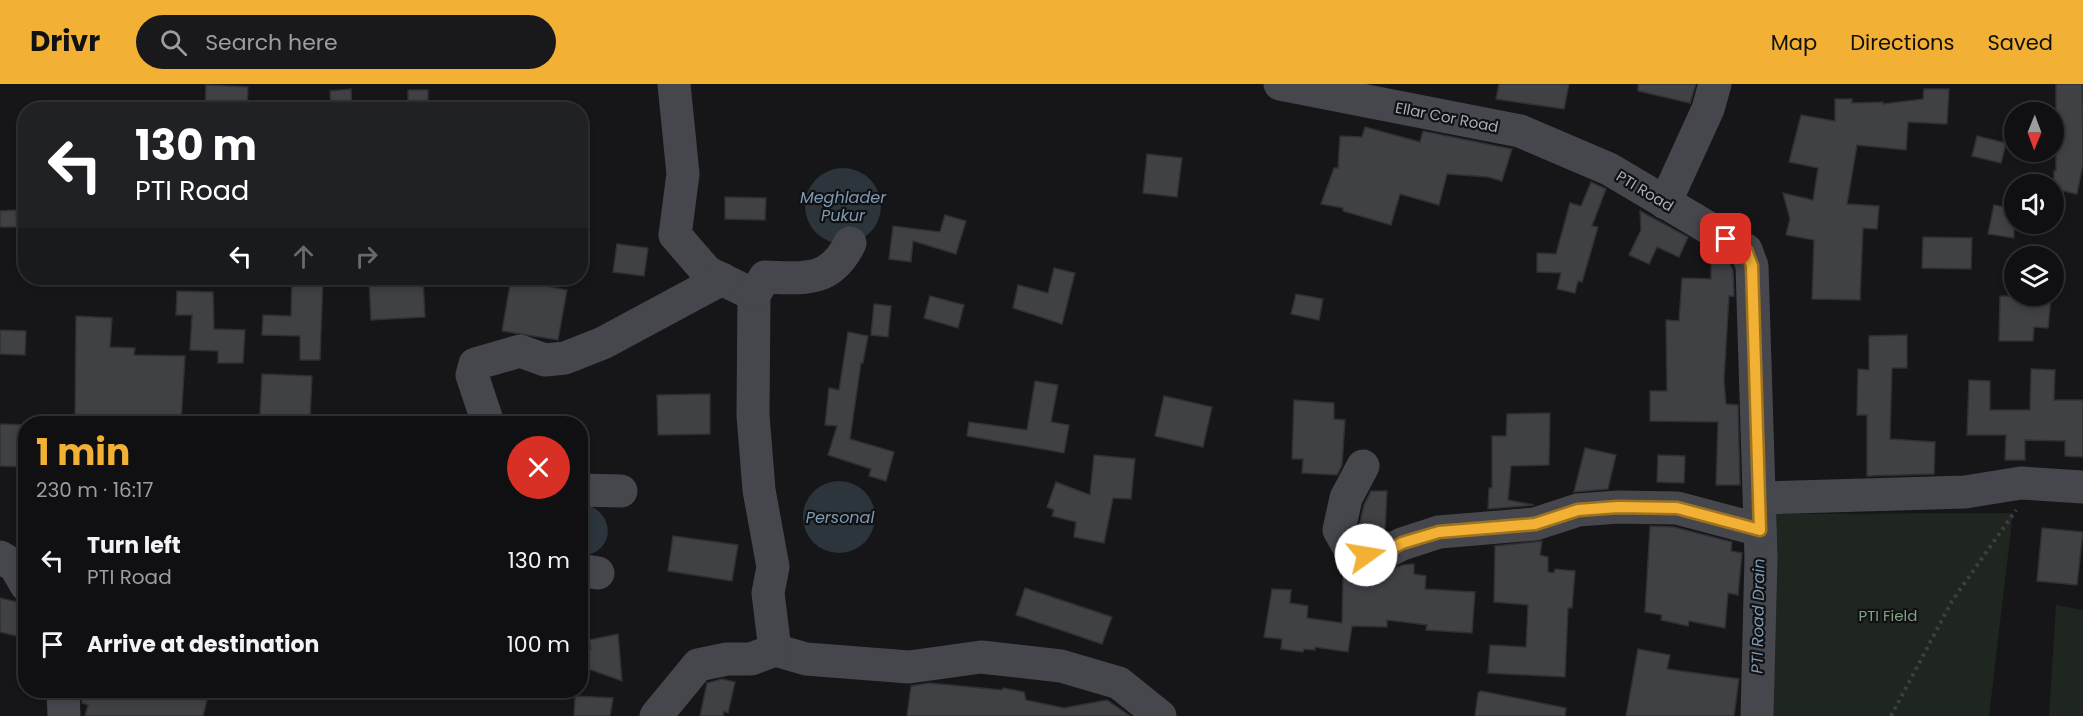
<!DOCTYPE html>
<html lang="en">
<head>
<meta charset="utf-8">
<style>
  body { margin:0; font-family:Poppins,sans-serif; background:#19191b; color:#f1f3f6; height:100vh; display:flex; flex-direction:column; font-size:22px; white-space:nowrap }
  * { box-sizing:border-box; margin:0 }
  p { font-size:20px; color:#9c9d9f }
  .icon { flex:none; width:33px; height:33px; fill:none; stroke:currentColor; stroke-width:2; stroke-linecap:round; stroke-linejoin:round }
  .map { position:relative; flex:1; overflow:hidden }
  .sheet { position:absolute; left:18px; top:332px; width:570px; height:282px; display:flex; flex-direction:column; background:#101012; border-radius:24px; box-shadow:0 3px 9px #0003,0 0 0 2px #303032 }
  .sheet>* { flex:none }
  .top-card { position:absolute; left:18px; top:18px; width:570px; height:183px; border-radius:24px; box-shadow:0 3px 9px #0003,0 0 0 2px #303032; background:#202124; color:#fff; overflow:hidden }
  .needle { width:39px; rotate:181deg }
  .controls { position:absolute; left:2004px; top:18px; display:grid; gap:12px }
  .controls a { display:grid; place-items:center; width:60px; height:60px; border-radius:50%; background:#101012; box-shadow:0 3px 9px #0003,0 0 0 2px #303032; font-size:30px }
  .pin { position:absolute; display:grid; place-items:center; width:51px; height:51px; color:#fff; margin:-26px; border-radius:12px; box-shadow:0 3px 9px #0006 }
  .me { position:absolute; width:66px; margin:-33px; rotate:77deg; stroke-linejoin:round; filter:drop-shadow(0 0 4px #0008) }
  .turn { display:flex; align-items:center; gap:21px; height:126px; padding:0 18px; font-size:27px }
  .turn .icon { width:78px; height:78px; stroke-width:2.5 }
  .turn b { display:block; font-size:42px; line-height:51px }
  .lanes { display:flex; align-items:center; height:57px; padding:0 18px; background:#0003; justify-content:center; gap:30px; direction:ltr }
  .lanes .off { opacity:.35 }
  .round { display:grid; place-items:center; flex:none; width:63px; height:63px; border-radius:32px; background:#19191b }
  .headline { display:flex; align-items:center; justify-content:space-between; height:102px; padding:0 18px }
  h1 { font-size:36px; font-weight:700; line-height:45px; color:#f2b134 }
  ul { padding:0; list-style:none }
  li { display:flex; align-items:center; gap:18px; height:84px; padding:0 18px }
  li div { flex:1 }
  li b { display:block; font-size:22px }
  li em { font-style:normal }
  header { display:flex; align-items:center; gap:36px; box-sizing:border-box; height:84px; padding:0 30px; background:#f2b134; color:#111 }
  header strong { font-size:28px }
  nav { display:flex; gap:33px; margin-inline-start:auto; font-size:21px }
  .search { width:420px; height:54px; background:#19191b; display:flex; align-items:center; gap:15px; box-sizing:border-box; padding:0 21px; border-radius:33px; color:#9c9d9f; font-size:22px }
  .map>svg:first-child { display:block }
  .green { fill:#1e261f }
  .water { fill:#2c353c }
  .building { fill:#404145; stroke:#303034; stroke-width:1.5 }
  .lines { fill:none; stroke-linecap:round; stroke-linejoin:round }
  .path { stroke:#3d3f44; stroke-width:4; stroke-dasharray:3 4.5; stroke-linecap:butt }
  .secondary { stroke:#45474d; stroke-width:33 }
  .route-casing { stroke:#9d7322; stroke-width:15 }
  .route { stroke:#f2b134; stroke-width:10 }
  .labels { text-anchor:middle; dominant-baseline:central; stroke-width:4.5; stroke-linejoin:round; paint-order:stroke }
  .street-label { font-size:15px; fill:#a8adb8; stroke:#111113 }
  .park-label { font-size:15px; fill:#7fa381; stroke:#111113 }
  .water-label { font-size:16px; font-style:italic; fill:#7f9bb3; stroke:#111113 }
</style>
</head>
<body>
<header>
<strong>Drivr</strong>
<div class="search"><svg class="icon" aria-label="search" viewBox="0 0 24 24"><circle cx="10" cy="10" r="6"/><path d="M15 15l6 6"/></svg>Search here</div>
<nav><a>Map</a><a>Directions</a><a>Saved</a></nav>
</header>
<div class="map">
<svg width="2083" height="632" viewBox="0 0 2083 632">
  <rect width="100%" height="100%" fill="#161618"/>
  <g class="green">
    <polygon points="2013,429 1989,632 1773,632 1776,430"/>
    <polygon points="2056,521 2083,526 2083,632 2049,632"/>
  </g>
  <g class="water">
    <circle cx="843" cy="122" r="38"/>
    <circle cx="839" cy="433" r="36"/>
    <path d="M 580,419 C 617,425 617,470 580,472 Z"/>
  </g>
  <g class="building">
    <polygon points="1499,0 1569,0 1564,25 1496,15"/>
    <polygon points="1638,0 1696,0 1690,19 1638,7"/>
    <polygon points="2056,0 2082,0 2083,80 2077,110 2054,105 2054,87 2056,87"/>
    <polygon points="206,1 248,3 247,26 205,26"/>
    <polygon points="351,5 352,26 331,26 330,7"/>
    <polygon points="1924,5 1949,5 1947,40 1908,38 1906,66 1857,61 1847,120 1879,122 1877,145 1863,144 1860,216 1812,215 1814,156 1786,151 1790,135 1783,109 1813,116 1818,84 1789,78 1801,31 1835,37 1835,15 1852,15 1852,19 1883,18 1883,20 1923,15"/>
    <rect x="408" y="6" width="20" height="20"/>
    <polygon points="1365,43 1420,58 1423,47 1512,65 1502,97 1488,93 1447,90 1439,121 1400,110 1391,141 1343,127 1343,124 1321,120 1334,84 1338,84 1340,52 1362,53"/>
    <polygon points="1977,52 2006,59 2001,79 1972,72"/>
    <polygon points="1147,70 1182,74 1177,113 1143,109"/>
    <polygon points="1591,98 1606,105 1592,142 1598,143 1582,198 1578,197 1575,209 1557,205 1561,189 1537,188 1537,169 1556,170 1570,119 1581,122"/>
    <polygon points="725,113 766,114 765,136 725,135"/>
    <polygon points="1994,121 2014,125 2014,154 1988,150"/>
    <polygon points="16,126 17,143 0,143 0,127"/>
    <polygon points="1640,127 1688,153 1679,173 1657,163 1649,180 1629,171 1641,146"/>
    <polygon points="945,131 966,137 956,170 913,157 911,178 889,175 893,142 940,148"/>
    <polygon points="1923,153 1972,154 1971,185 1922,184"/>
    <polygon points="617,160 648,164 644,192 613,188"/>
    <polygon points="1711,177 1728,177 1733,186 1734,212 1729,212 1724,295 1726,320 1738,321 1740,401 1716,401 1718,338 1650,337 1650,307 1667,307 1666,236 1679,237 1682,194 1711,195"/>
    <polygon points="1054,184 1075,189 1062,240 1013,224 1018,201 1048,209"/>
    <polygon points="292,194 323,194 320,276 300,276 300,252 262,251 263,231 291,232"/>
    <polygon points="369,194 423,194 425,233 371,236"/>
    <polygon points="511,195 567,206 558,256 502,247"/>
    <polygon points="177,207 213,208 214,245 245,246 243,279 218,279 218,267 190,266 192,231 176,231"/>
    <polygon points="1296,210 1323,215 1319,236 1291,230"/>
    <polygon points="930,212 964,221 958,244 924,234"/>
    <polygon points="2000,212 2051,213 2048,244 2034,243 2033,257 1999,257"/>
    <polygon points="874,220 891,222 888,253 871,251"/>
    <polygon points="76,232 112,234 110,263 135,264 134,271 185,272 181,339 75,339"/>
    <polygon points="0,246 26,247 25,271 0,270"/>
    <polygon points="848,248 868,252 863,279 861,279 850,355 894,368 886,397 869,392 871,385 828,371 837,342 825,341 829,304 839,306"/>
    <polygon points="1907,251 1907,284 1892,284 1890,355 1935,358 1934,390 1867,392 1867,331 1857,331 1858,285 1869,286 1869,252"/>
    <polygon points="2031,285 2055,286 2054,316 2083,316 2083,373 2065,372 2065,357 2025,356 2025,376 2005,376 2006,351 1967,351 1969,296 1990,297 1990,326 2030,326"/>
    <polygon points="262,290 312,292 310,333 260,331"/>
    <polygon points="1035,297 1058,301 1051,338 1069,341 1064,369 967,352 969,338 1027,346"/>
    <polygon points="710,310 710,350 658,351 657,311"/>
    <polygon points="1164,312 1212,323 1203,363 1155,352"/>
    <polygon points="1294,316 1334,319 1334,335 1345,336 1342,381 1337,391 1302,389 1303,375 1292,375"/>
    <polygon points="1550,329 1549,381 1511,382 1508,416 1534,421 1488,425 1489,404 1492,404 1492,352 1506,352 1507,330"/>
    <polygon points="0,340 26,341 26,383 0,382"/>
    <polygon points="1585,364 1616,371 1608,405 1574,408"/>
    <polygon points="1094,371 1135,375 1131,415 1113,414 1104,459 1074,453 1076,438 1052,432 1054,426 1047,423 1056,398 1090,411"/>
    <polygon points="1658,371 1685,372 1684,399 1657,398"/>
    <polygon points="1371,407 1387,407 1385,447 1378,451 1362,449 1359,443 1364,421"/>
    <polygon points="1650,442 1674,443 1732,458 1731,467 1742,469 1738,511 1728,509 1725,544 1689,537 1688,542 1661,536 1662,531 1645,528"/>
    <polygon points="2042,444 2083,448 2077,501 2037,497"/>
    <polygon points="673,452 738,461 732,497 668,487"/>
    <polygon points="1542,457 1540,471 1548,473 1548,488 1554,489 1555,485 1575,487 1572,524 1568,524 1565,593 1488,589 1490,561 1526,563 1528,521 1494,518 1495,462"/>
    <polygon points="1414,480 1414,490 1426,492 1425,505 1475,508 1472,549 1426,546 1427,541 1387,536 1387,543 1352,542 1348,568 1315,563 1315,566 1304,565 1303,568 1281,565 1282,555 1264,553 1272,505 1291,506 1290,519 1308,522 1307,534 1342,539 1343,492 1382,493 1382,488 1403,481"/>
    <polygon points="1025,504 1112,533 1102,560 1016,531"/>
    <polygon points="0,514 26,520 26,537 21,553 0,548"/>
    <polygon points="618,550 622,597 580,582 580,566 591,565 589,556"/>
    <polygon points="1638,565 1670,571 1667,585 1739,595 1734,632 1626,632"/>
    <polygon points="722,595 735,598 728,629 724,627 723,632 700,632 707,599"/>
    <polygon points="929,599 1002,606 1003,604 1024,608 1026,616 1064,624 1107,616 1130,632 907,632 911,602"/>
    <polygon points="82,606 190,606 188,612 207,616 203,632 85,632 88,621 82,619"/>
    <polygon points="1481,607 1566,624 1565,632 1475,632 1478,609"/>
    <polygon points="575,612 613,614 610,632 574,632"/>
  </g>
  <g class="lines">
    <polyline class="path" points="1891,632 1952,517 2016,426"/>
    <g class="secondary">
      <polyline points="674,0 683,90 675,151 707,188 754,211 753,331 759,406 773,483 768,509 775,566 806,575 909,583 981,573 1061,582 1119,599 1160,632"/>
      <polyline points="1280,0 1520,47 1609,85 1746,166 1752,182 1761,473 1757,632"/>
      <polyline points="1665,119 1708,25 1715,0"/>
      <path d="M 754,211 L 765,193 C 803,194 830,200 850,159"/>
      <polyline points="488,339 472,291 475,280 520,267 545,276 565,274 603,259 722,195"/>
      <polyline points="1363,382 1346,414 1339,446 1351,467 1382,470 1402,460 1439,448 1535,440 1578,426 1618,423 1677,424 1760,446"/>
      <polyline points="580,406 621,407"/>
      <polyline points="1760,414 1965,408 2021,399 2083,403"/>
      <polyline points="0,473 15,482 26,501"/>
      <polyline points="580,486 598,489"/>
      <polyline points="63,606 64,632"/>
      <polyline points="656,632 698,581 727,575 751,575 775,566"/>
    </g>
  </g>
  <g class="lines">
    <defs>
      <polyline id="route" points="1366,471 1382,470 1402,459 1439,448 1535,440 1578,426 1618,423 1677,424 1760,446 1752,182 1746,166 1726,155"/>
    </defs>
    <use href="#route" class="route-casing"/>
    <use href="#route" class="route"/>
  </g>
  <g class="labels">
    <g class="street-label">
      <text transform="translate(1447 33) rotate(11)">Ellar Cor Road</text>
      <text transform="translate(1645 107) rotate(31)">PTI Road</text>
    </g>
    <g class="park-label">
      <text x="1888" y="531">PTI Field</text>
    </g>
    <g class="water-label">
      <text x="843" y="113">Meghlader<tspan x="843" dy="18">Pukur</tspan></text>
      <text x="840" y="433">Personal</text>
      <text transform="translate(1758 532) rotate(-89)">PTI Road Drain</text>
    </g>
  </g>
</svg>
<div class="controls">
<a><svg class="needle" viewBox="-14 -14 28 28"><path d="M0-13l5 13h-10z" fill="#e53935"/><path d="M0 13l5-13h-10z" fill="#9c9d9f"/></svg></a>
<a><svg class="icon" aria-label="sound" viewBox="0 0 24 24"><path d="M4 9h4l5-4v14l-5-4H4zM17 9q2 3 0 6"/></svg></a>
<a><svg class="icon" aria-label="layers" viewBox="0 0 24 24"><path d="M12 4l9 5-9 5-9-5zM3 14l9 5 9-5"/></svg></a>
</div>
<div class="pin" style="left:1726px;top:155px;background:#d93025"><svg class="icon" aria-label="arrive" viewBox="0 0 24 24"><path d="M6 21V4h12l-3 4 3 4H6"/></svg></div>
<svg class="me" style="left:1366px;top:471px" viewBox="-20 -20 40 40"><circle r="19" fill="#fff"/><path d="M0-13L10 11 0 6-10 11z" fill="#f2b134"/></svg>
<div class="top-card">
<div class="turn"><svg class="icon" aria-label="left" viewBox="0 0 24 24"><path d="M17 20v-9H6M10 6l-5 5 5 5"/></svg><div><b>130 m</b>PTI Road</div></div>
<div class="lanes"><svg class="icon" aria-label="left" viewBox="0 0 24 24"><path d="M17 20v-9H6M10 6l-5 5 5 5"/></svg><svg class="icon off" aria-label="ahead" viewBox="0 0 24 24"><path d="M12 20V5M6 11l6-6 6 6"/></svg><svg class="icon off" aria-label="right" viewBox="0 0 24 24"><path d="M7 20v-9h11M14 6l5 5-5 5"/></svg></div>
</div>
<section class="sheet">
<div class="headline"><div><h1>1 min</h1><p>230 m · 16:17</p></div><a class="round" style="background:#d93025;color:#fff"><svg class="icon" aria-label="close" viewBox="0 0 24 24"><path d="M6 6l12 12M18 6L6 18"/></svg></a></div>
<ul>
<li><svg class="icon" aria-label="left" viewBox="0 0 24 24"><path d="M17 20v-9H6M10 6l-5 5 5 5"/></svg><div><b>Turn left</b><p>PTI Road</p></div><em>130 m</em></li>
<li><svg class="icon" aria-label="arrive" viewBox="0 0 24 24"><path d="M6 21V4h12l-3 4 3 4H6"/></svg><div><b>Arrive at destination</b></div><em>100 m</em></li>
</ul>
</section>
</div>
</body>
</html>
